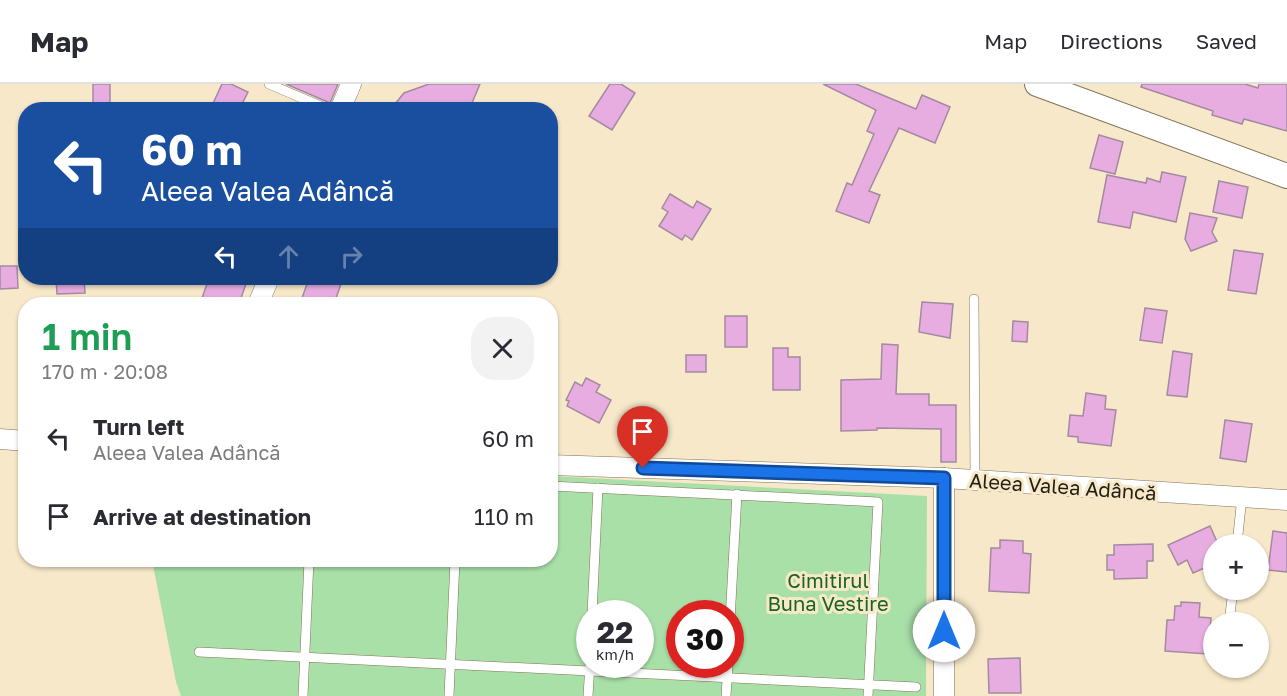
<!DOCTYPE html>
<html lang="en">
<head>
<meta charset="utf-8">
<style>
  body { margin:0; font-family:"Golos Text",sans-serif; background:#f2f2f3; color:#2b2b33; height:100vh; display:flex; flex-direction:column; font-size:22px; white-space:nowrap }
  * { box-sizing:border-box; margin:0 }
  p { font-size:20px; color:#7c7c81 }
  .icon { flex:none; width:33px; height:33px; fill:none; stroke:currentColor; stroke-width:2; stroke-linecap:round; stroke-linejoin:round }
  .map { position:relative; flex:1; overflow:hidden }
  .side { position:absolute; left:18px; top:213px; width:540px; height:270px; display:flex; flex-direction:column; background:#fff; border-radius:24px; box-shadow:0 2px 4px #0004 }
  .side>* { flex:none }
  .top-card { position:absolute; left:18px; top:18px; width:540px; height:183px; border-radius:24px; box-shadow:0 2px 4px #0004; background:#1a4fa0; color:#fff; overflow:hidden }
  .buttons { position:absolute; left:1203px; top:450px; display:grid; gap:12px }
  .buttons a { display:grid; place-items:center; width:66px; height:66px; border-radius:50%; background:#fff; box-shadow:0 2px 4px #0004; font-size:30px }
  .speed { position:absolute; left:576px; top:516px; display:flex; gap:12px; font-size:30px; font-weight:700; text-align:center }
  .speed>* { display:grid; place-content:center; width:78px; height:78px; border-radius:50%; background:#fff; box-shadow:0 2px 4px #0004; line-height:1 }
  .speed small { font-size:15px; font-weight:400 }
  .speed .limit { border:9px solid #d22; background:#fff; color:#111 }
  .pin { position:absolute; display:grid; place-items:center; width:51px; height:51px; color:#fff; margin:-62px -26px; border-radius:50% 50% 50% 0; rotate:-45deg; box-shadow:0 0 6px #0007 }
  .pin .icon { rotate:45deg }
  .me { position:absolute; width:66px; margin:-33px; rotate:0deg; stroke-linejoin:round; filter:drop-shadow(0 0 4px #0008) }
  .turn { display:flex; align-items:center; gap:21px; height:126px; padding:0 24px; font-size:27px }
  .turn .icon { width:78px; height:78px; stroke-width:2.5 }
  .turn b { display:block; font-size:42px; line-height:51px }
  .lanes { display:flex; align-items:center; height:57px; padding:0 24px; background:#0003; justify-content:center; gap:30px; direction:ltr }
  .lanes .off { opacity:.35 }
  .round { display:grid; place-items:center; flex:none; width:63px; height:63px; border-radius:24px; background:#f2f2f3 }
  .summary { display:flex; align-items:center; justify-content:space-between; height:102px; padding:0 24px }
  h1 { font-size:36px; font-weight:600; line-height:45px; color:#1e9e55 }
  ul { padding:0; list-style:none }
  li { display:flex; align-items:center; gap:18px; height:78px; padding:0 24px }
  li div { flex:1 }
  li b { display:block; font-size:22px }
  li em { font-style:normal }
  header { display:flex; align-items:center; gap:36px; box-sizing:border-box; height:84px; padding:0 30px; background:#fff; border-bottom:2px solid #e1e1e2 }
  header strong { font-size:28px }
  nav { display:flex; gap:33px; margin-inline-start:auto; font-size:21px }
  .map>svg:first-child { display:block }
  .green { fill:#a9e0a8; fill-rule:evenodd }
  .building { fill:#e7ade1; stroke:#a38aa0; stroke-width:1.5 }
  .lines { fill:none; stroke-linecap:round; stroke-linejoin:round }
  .service-casing { stroke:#807256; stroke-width:10 }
  .minor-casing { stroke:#807256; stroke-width:21 }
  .tertiary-casing { stroke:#807256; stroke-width:26 }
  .service { stroke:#fff; stroke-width:9 }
  .minor { stroke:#fff; stroke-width:20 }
  .tertiary { stroke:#fff; stroke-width:24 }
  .route-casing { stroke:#114b97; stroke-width:15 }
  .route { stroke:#1a73e8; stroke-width:10 }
  .labels { text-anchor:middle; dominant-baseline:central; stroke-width:6; stroke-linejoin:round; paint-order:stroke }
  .street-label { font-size:20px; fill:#241f13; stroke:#f7e8c9 }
  .park-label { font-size:20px; fill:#186520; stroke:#f7e8c9 }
</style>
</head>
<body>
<header>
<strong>Map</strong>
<nav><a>Map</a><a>Directions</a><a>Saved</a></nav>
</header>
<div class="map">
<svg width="1287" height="612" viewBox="0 0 1287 612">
  <rect width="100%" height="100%" fill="#f7e8c9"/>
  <path class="green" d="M 551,392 L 927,412 L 926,612 L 181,612 L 176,598 L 152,476 L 550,476 ZM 590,530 L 640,530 L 640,580 L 590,580 ZM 680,530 L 730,530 L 730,580 L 680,580 Z"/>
  <g class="building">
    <rect x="93" y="0" width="17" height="26"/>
    <polygon points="222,0 231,0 248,8 239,26 210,26"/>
    <polygon points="286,0 338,0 330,19"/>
    <polygon points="429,0 480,0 469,26 390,26 404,9"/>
    <polygon points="610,0 621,0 635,9 612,46 589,32"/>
    <polygon points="823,0 856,0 916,25 922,11 950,23 935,59 899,44 869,107 880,111 869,139 836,127 847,99 852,101 874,50 867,47 876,26"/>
    <polygon points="1142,0 1245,0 1258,4 1259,0 1287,0 1287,47 1244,35 1242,40 1212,31 1213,27 1141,3"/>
    <polygon points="1099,51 1123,58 1115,90 1090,84"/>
    <polygon points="1162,88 1186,93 1176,138 1133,128 1130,144 1098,138 1107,91 1146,99 1147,94 1160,98"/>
    <polygon points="1219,97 1248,103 1242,134 1213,128"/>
    <polygon points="670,110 693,124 697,117 711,125 692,156 685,151 682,156 659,142 668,128 662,124"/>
    <polygon points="1190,129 1217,134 1212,148 1217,157 1191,167 1185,155"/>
    <polygon points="1234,166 1263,170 1256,210 1228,206"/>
    <polygon points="0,182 17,182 18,204 0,205"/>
    <polygon points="56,194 84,194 85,209 57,210"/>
    <polygon points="209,194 248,194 239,220 200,220"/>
    <polygon points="309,194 343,194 334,220 311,220 301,217"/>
    <polygon points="922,218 953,220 950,254 919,248"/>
    <polygon points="1145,224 1167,227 1162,259 1140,256"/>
    <rect x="725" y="232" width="22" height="31"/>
    <polygon points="1013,237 1028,238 1027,258 1012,257"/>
    <polygon points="882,260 898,261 896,310 929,310 929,321 956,321 956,378 941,378 941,345 877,344 877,346 841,347 841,296 881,295"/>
    <polygon points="773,264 788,264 788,273 800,273 800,306 773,306"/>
    <polygon points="1173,267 1192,270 1187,313 1167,311"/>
    <rect x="686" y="271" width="20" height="17"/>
    <polygon points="586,294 600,301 596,308 611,316 599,339 567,322 569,317 566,316 575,298 582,302"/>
    <polygon points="1086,309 1106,312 1105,325 1116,326 1111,362 1078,358 1078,353 1068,352 1070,331 1083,332"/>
    <polygon points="1225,336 1252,340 1246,378 1220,374"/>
    <polygon points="1210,442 1218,460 1214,460 1214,480 1193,489 1187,476 1178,481 1168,461"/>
    <polygon points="1273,447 1287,449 1287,488 1268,486"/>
    <polygon points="1000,456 1023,457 1023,469 1031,470 1029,509 989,507 991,464 1000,464"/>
    <polygon points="1153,460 1153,477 1147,477 1147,494 1114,495 1114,486 1107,486 1107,471 1114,471 1114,461"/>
    <polygon points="1181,518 1200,519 1199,533 1211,534 1208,570 1165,567 1167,536 1174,536 1175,522 1181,522"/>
    <polygon points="1020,574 1021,609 989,609 988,575"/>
  </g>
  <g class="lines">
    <defs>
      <g id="service">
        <polyline points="269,0 330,26"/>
        <polyline points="974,215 975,397"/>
        <polyline points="550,402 878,418 868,612"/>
        <polyline points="1237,460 1242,413"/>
        <polyline points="592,530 598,404"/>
        <polyline points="730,536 737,410"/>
        <polyline points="1229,538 1233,506"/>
        <path d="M 199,568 C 438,579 677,591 916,603"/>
        <polyline points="303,612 309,476"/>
        <polyline points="449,612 455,476"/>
        <polyline points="588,612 590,580"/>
        <polyline points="726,612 728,580"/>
      </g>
      <g id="minor">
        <polyline points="340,26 351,0"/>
        <polyline points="258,220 269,194"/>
        <polyline points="0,355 26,357"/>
        <polyline points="550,381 944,394 1287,416"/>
        <polyline points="944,394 944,612"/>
      </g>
      <polyline id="tertiary" points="1037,0 1287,92"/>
    </defs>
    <use href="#service" class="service-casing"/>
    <use href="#minor" class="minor-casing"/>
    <use href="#tertiary" class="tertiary-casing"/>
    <use href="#service" class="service"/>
    <use href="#minor" class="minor"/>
    <use href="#tertiary" class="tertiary"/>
  </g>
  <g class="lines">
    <defs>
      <polyline id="route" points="643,384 944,394 944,547"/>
    </defs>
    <use href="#route" class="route-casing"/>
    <use href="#route" class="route"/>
  </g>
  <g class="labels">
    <g class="street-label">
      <text transform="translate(1063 402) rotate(4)">Aleea Valea Adâncă</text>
    </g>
    <g class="park-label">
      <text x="828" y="496">Cimitirul<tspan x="828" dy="23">Buna Vestire</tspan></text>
    </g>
  </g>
</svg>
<div class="buttons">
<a>+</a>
<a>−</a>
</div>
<div class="speed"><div>22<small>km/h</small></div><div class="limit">30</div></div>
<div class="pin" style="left:643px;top:384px;background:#d93025"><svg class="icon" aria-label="arrive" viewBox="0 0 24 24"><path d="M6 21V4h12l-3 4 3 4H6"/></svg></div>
<svg class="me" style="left:944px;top:547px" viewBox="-20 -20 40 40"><circle r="19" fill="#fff"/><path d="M0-13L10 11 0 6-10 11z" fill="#1a73e8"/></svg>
<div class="top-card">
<div class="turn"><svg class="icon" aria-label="left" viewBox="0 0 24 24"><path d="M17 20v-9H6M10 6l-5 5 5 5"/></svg><div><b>60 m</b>Aleea Valea Adâncă</div></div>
<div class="lanes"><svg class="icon" aria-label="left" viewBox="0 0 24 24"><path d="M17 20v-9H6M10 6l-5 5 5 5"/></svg><svg class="icon off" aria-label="ahead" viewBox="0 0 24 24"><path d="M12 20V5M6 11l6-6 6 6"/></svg><svg class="icon off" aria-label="right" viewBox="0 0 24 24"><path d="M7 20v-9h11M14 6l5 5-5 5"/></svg></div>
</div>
<section class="side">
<div class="summary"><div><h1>1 min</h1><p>170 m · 20:08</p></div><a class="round"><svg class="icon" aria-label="close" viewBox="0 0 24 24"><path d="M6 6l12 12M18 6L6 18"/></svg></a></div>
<ul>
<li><svg class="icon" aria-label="left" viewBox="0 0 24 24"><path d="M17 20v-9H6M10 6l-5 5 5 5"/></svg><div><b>Turn left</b><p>Aleea Valea Adâncă</p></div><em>60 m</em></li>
<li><svg class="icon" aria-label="arrive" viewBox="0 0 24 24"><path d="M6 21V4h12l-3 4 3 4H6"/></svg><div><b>Arrive at destination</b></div><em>110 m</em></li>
</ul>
</section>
</div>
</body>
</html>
